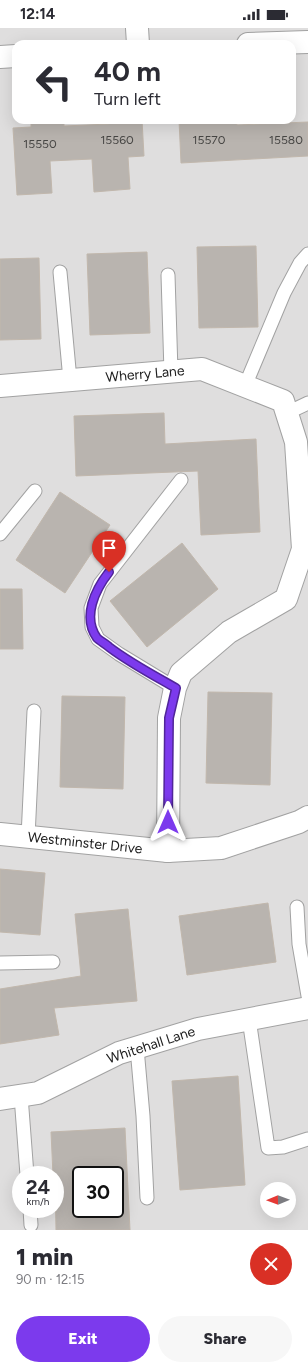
<!DOCTYPE html>
<html lang="en">
<head>
<meta charset="utf-8">
<style>
  body { margin:0; font-family:Figtree,sans-serif; background:#f7f7f7; color:#2b2b33; height:100vh; display:flex; flex-direction:column; font-size:15px; white-space:nowrap }
  * { box-sizing:border-box; margin:0 }
  p { font-size:13px; color:#7c7c81 }
  .icon { flex:none; width:22px; height:22px; fill:none; stroke:currentColor; stroke-width:2; stroke-linecap:round; stroke-linejoin:round }
  .map { position:relative; height:1202px; overflow:hidden }
  .panel { display:flex; flex-direction:column; background:#fff; flex:1 }
  .panel>* { flex:none }
  .banner { position:absolute; left:12px; top:12px; width:284px; height:84px; border-radius:12px; box-shadow:0 4px 16px #0002; background:#fff; color:#2b2b33; overflow:hidden }
  .needle { width:26px; rotate:269deg }
  .tools { position:absolute; left:260px; top:1154px; display:grid; gap:8px }
  .tools a { display:grid; place-items:center; width:36px; height:36px; border-radius:50%; background:#fff; box-shadow:0 4px 16px #0002; font-size:20px }
  .speed { position:absolute; left:12px; top:1138px; display:flex; gap:8px; font-size:20px; font-weight:700; text-align:center }
  .speed>* { display:grid; place-content:center; width:52px; height:52px; border-radius:50%; background:#fff; box-shadow:0 4px 16px #0002; line-height:1 }
  .speed small { font-size:10px; font-weight:400 }
  .speed .limit { border:2px solid #111; border-radius:6px; background:#fff; color:#111 }
  .pin { position:absolute; display:grid; place-items:center; width:34px; height:34px; color:#fff; margin:-41px -17px; border-radius:50% 50% 50% 0; rotate:-45deg; box-shadow:0 0 4px #0007 }
  .pin .icon { rotate:45deg }
  .me { position:absolute; width:44px; margin:-22px; rotate:0deg; stroke-linejoin:round; filter:drop-shadow(0 0 3px #0008) }
  .turn { display:flex; align-items:center; gap:14px; height:84px; padding:0 16px; font-size:18px }
  .turn .icon { width:52px; height:52px; stroke-width:2.5 }
  .turn b { display:block; font-size:28px; line-height:34px }
  .round { display:grid; place-items:center; flex:none; width:42px; height:42px; border-radius:21px; background:#f7f7f7 }
  .head { display:flex; align-items:center; justify-content:space-between; height:68px; padding:0 16px }
  h1 { font-size:24px; font-weight:800; line-height:30px }
  .button { display:flex; gap:8px; margin-top:auto; padding:8px 16px }
  .button a { flex:1; height:46px; border-radius:24px; background:#7c3aed; color:#fff; font-size:16px; font-weight:800; line-height:46px; text-align:center }
  .button a+a { background:#f7f7f7; color:#2b2b33 }
  .status { display:flex; justify-content:space-between; align-items:center; height:28px; padding:0 20px; background:#fff; direction:ltr }
  .status svg { height:11px; fill:currentColor }
  .map>svg:first-child { display:block }
  .residential { fill:#dfdede; fill-rule:evenodd }
  .building { fill:#b9b4af; stroke:#c1b7ac; fill-rule:evenodd }
  .lines { fill:none; stroke-linecap:round; stroke-linejoin:round }
  .lane-casing { stroke:#a2a2a2; stroke-width:15 }
  .street-casing { stroke:#a2a2a2; stroke-width:24 }
  .lane { stroke:#fff; stroke-width:13 }
  .street { stroke:#fff; stroke-width:22 }
  .route-casing { stroke:#51269a; stroke-width:10 }
  .route { stroke:#7c3aed; stroke-width:7 }
  .labels { text-anchor:middle; dominant-baseline:central; stroke-width:4; stroke-linejoin:round; paint-order:stroke }
  .number-label { font-size:12px; fill:#474644 }
  .street-label { font-size:14px; fill:#212121; stroke:#fff }
</style>
</head>
<body>
<div class="status"><b>12:14</b><svg viewBox="0 0 49 12"><path d="M0 12V9h3v3zM5 12V6h3v6zM10 12V3h3v9zM15 12V0h3v12zM26 1h20v11H26zM47 4h2v5h-2z"/></svg></div>
<div class="map">
<svg width="308" height="1202" viewBox="0 0 308 1202">
  <rect width="100%" height="100%" fill="#f0eee9"/>
  <path class="residential" d="M 0,0 L 308,0 L 308,1202 L 0,1202 ZM 16,16 L 292,16 L 292,92 L 16,92 ZM 21,1147 L 55,1147 L 55,1181 L 21,1181 ZM 81,1147 L 115,1147 L 115,1181 L 81,1181 ZM 267,1161 L 289,1161 L 289,1183 L 267,1183 Z"/>
  <g class="building">
    <polygon points="31,92 64,92 64,98 109,96 109,92 142,92 144,128 128,129 130,161 94,164 92,131 50,133 52,165 17,167 13,100 31,99"/>
    <polygon points="179,92 236,92 237,97 308,94 308,128 181,135"/>
    <polygon points="256,218 258,299 199,300 197,219"/>
    <polygon points="147,224 150,305 90,307 87,226"/>
    <polygon points="39,230 41,311 0,312 0,231"/>
    <polygon points="164,385 165,416 256,411 260,504 201,507 198,443 76,448 74,388"/>
    <polygon points="60,464 110,497 65,565 16,532"/>
    <polygon points="182,515 218,561 147,619 110,573"/>
    <polygon points="0,561 22,561 23,621 0,621"/>
    <polygon points="208,664 272,665 270,757 206,755"/>
    <polygon points="62,668 125,669 123,761 60,759"/>
    <polygon points="0,841 45,845 40,907 0,904"/>
    <polygon points="268,875 276,934 187,947 179,888"/>
    <polygon points="128,881 137,973 54,980 59,1007 0,1016 0,961 81,948 75,886"/>
    <polygon points="238,1048 245,1157 180,1162 172,1053"/>
    <path d="M 125,1100 L 130,1202 L 56,1202 L 55,1147 L 53,1147 L 51,1104 ZM 81,1147 L 115,1147 L 115,1181 L 81,1181 Z"/>
  </g>
  <g class="lines">
    <defs>
      <g id="lane">
        <polyline points="60,244 70,352"/>
        <polyline points="168,247 171,344"/>
        <polyline points="245,358 284,265 300,235 308,226"/>
        <polyline points="287,385 308,375"/>
        <polyline points="0,506 35,463"/>
        <polyline points="175,660 119,626 98,611 92,599 91,580 100,556 181,452"/>
        <polyline points="28,809 34,683"/>
        <polyline points="297,879 299,916 308,968"/>
        <polyline points="0,935 53,934"/>
        <polyline points="249,991 268,1120 283,1119 308,1111"/>
        <polyline points="137,1020 143,1088 147,1170"/>
        <polyline points="21,1068 27,1147"/>
        <polyline points="30,1181 31,1197"/>
      </g>
      <g id="street">
        <polyline points="137,0 138,16"/>
        <polyline points="248,16 308,14"/>
        <polyline points="0,29 16,28"/>
        <polyline points="0,358 202,341 283,373 296,414 303,521 286,571 229,604 181,645 175,660 169,690 168,823"/>
        <polyline points="0,806 168,823 221,820 299,794 308,789"/>
        <polyline points="0,1071 38,1065 119,1025 198,1001 308,980"/>
      </g>
    </defs>
    <use href="#lane" class="lane-casing"/>
    <use href="#street" class="street-casing"/>
    <use href="#lane" class="lane"/>
    <use href="#street" class="street"/>
  </g>
  <g class="lines">
    <defs>
      <path id="route" d="M 109,544 C 95,562 82,589 97,610 C 100,613 106,616 109,619 C 130,635 153,647 176,660 L 169,690 L 168,794"/>
    </defs>
    <use href="#route" class="route-casing"/>
    <use href="#route" class="route"/>
  </g>
  <g class="labels">
    <g class="number-label">
      <text x="117" y="112">15560</text>
      <text x="209" y="112">15570</text>
      <text x="286" y="112">15580</text>
      <text x="40" y="116">15550</text>
    </g>
    <g class="street-label">
      <text transform="translate(145 346) rotate(-5)">Wherry Lane</text>
      <text transform="translate(85 815) rotate(6)">Westminster Drive</text>
      <text transform="translate(151 1017) rotate(-18)">Whitehall Lane</text>
    </g>
  </g>
</svg>
<div class="tools">
<a><svg class="needle" viewBox="-14 -14 28 28"><path d="M0-13l5 13h-10z" fill="#e53935"/><path d="M0 13l5-13h-10z" fill="#7c7c81"/></svg></a>
</div>
<div class="speed"><div>24<small>km/h</small></div><div class="limit">30</div></div>
<div class="pin" style="left:109px;top:544px;background:#d93025"><svg class="icon" aria-label="arrive" viewBox="0 0 24 24"><path d="M6 21V4h12l-3 4 3 4H6"/></svg></div>
<svg class="me" style="left:168px;top:794px" viewBox="-20 -20 40 40"><path d="M0-17L14 15 0 8-14 15z" fill="#7c3aed" stroke="#fff" stroke-width="4"/></svg>
<div class="banner">
<div class="turn"><svg class="icon" aria-label="left" viewBox="0 0 24 24"><path d="M17 20v-9H6M10 6l-5 5 5 5"/></svg><div><b>40 m</b>Turn left</div></div>
</div>
</div>
<section class="panel">
<div class="head"><div><h1>1 min</h1><p>90 m · 12:15</p></div><a class="round" style="background:#d93025;color:#fff"><svg class="icon" aria-label="close" viewBox="0 0 24 24"><path d="M6 6l12 12M18 6L6 18"/></svg></a></div>
<div class="button"><a>Exit</a><a>Share</a></div>
</section>
</body>
</html>
